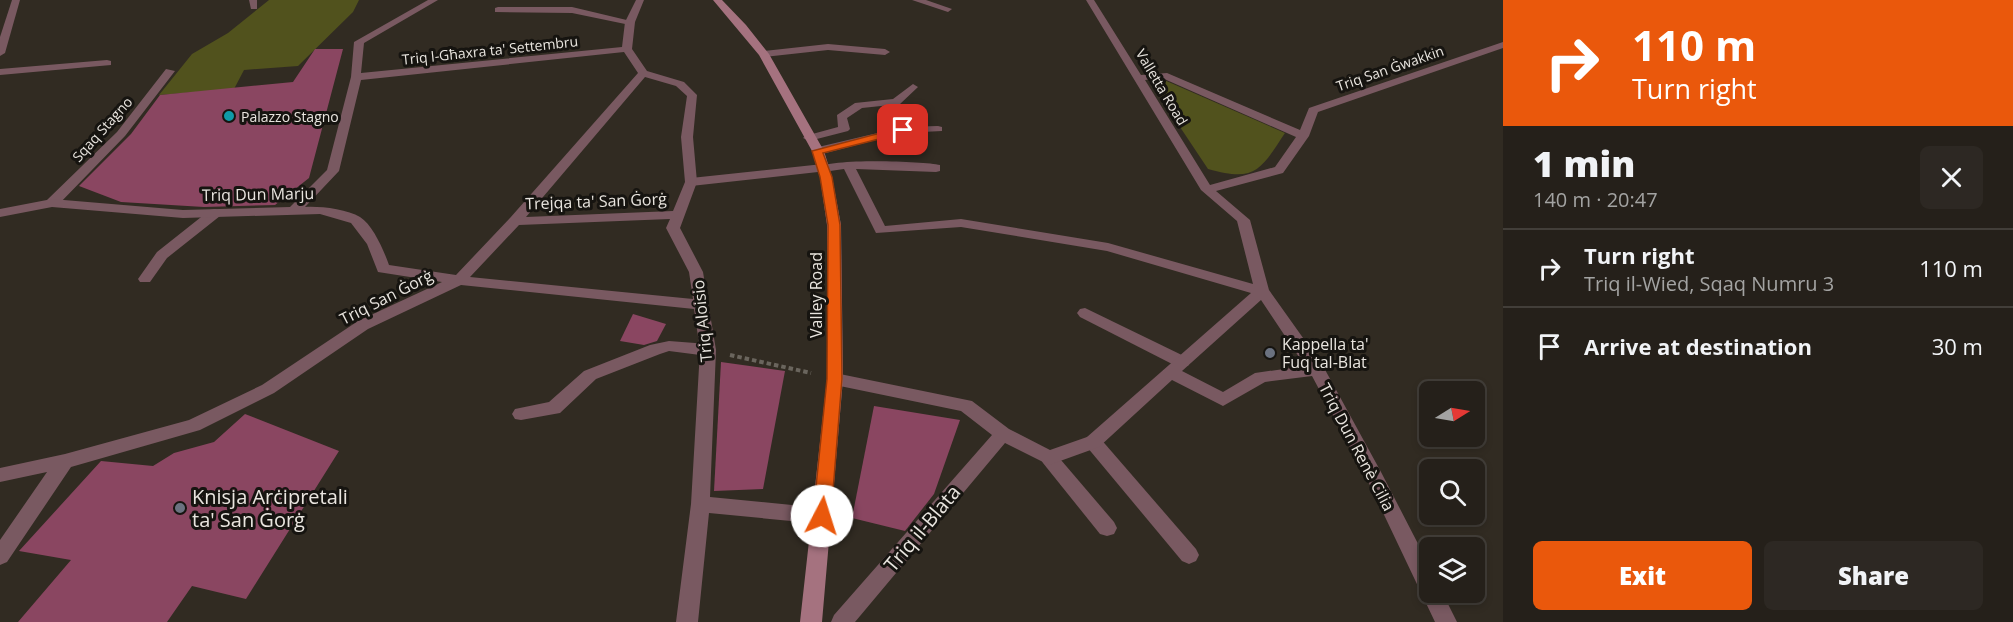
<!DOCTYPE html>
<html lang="en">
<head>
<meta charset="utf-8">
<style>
  body { margin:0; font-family:"Open Sans",sans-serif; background:#2d2823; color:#f1f3f6; height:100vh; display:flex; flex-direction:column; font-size:22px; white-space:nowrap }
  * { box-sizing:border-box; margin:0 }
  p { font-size:20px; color:#a3a3a2 }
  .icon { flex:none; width:33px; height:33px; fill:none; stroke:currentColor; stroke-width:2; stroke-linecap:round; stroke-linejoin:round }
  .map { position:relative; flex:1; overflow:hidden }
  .panel { display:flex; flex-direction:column; background:#25201a; width:510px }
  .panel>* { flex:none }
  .top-card { background:#ea580c; color:#fff; overflow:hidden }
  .needle { width:39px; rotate:79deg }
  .tools { position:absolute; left:1419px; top:381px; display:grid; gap:12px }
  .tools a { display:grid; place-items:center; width:66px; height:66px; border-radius:9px; background:#25201a; box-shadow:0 3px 9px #0003,0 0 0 2px #423e39; font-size:30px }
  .pin { position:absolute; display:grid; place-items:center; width:51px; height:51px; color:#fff; margin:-26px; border-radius:12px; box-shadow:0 3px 9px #0006 }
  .me { position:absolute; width:66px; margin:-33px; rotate:5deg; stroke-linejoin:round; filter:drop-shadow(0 0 4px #0008) }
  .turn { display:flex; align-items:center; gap:21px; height:126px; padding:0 30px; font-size:27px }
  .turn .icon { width:78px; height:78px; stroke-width:2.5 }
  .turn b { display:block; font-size:42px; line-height:51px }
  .round { display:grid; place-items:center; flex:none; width:63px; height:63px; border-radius:9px; background:#2d2823 }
  .head { display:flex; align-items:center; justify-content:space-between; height:102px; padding:0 30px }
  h1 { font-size:36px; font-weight:800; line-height:45px }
  .action { display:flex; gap:12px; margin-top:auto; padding:12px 30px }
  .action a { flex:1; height:69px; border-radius:9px; background:#ea580c; color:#fff; font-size:24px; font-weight:800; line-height:69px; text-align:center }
  .action a+a { background:#2d2823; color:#f1f3f6 }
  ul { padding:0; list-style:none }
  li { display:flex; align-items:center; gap:18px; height:78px; padding:0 30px; border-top:2px solid #423e39 }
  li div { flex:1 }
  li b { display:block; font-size:22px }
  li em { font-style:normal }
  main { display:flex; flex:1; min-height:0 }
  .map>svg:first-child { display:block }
  .green { fill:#51521d }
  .building { fill:#8a4661 }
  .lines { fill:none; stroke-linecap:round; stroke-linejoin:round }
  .path { stroke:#6a655d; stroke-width:4; stroke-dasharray:4.5 3; stroke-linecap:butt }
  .lane { fill:#795961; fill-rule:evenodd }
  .street { fill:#795961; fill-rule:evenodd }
  .secondary { fill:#a5727f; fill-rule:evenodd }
  .route { fill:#ea580c; stroke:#983908; stroke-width:1.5 }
  .culture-dot { fill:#0f9aa8; stroke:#161410; stroke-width:2 }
  .worship-dot { fill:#6b7280; stroke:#161410; stroke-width:2 }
  .labels { text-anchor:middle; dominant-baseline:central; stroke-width:6; stroke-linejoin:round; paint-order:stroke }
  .far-street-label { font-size:14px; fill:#e9e5df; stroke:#161410 }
  .far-poi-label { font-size:14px; fill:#e9e5df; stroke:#161410; text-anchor:start }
  .street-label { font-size:16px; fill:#e9e5df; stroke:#161410 }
  .poi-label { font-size:16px; fill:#e9e5df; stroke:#161410; text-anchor:start }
  .near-poi-label { font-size:20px; fill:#e9e5df; stroke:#161410; text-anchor:start }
  .near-street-label { font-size:20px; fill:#e9e5df; stroke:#161410 }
</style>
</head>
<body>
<main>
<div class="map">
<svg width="1503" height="622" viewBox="0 0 1503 622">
  <rect width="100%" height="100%" fill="#312b22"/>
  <g class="green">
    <polygon points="269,0 359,0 353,12 298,66 244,70 234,89 159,95 192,54 228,33"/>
    <path d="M 1164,80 L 1285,133 C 1260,171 1255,182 1208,169 L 1152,85 Z"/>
  </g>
  <g class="building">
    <polygon points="315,49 343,49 309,178 275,205 204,207 121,202 79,186 131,134 160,95 293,82"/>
    <polygon points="633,314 666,324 657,341 644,345 620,341"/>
    <polygon points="721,362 785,371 763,489 714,491"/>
    <polygon points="874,406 960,420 934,494 905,531 852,518"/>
    <polygon points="245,414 339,451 246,599 192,586 167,622 18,622 71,560 19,551 101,461 153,466 174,453 214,442"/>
  </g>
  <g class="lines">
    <polyline class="path" points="730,355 811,373"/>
    <g class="lane">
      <polygon points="498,7 572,7 635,22 630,25 572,13 495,12 495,8"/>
      <polygon points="828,44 885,49 890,52 885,55 828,50 764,57 759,54 764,51"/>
      <polygon points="166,69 175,71 125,136 57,206 47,206 46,203 47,200 117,132"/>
      <polygon points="913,84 918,87 900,104 862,108 847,118 850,129 848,131 809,141 803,138 805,136 838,127 837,115 855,103 893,99"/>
      <polygon points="823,164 827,165 827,171 691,186 685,182 691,178"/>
      <polygon points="215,209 222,213 220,216 167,258 150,282 140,282 138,279 157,252 210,210"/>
      <polygon points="1085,308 1188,358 1190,362 1188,366 1176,366 1080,317 1077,313 1080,309"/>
      <polygon points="669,341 708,344 714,346 716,350 714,354 708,356 669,351 660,354 596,379 560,413 521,420 515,419 512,414 515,409 549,402 584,371 650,345"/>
      <polygon points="1093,435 1099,437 1196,549 1199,555 1196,561 1189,564 1182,561 1087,447 1084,442 1087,437"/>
      <polygon points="1049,451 1055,453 1114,522 1117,528 1114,534 1107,536 1100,534 1043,463 1040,458 1043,453"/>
    </g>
    <g class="street">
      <polygon points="12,0 20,0 5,53 0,56 0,37"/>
      <polygon points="249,0 257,0 257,9 251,9"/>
      <path d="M 428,0 L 438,0 L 364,43 L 361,73 L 622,47 L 625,22 L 636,0 L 644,0 L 635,22 L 632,49 L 647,71 L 684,82 L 697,95 L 693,137 L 697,182 L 680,228 L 703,272 L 716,350 L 710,497 L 822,508 L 829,510 L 832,516 L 829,522 L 822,524 L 709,513 L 698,622 L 676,622 L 691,504 L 700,350 L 694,309 L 461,285 L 368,329 L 274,393 L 200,430 L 71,467 L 7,562 L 0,565 L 0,540 L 47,472 L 0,482 L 0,468 L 65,454 L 189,420 L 262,385 L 358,321 L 442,282 L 378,272 L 367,244 L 351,223 L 320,214 L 183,218 L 52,207 L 0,217 L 0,209 L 52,199 L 183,210 L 290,207 L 327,170 L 351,77 L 354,42 ZM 624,52 L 638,73 L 510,218 L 456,275 L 389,265 C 384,251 373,225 360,217 C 347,209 319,206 305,207 L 339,171 L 361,80 ZM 645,77 L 676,86 L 687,96 L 681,137 L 685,182 L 673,211 L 526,217 ZM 670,219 L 666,228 L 689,272 L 693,299 L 470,277 L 519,225 Z"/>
      <polygon points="912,0 926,0 952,9 948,12"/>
      <path d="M 1086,0 L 1094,0 L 1141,75 L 1167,73 L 1300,130 L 1309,108 L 1503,42 L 1503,48 L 1318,112 L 1309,136 L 1283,173 L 1216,191 L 1250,220 L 1269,290 L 1323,366 L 1381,472 L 1430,567 L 1430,592 L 1442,592 L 1457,622 L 1435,622 L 1367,479 L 1312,376 L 1265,382 L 1223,406 L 1172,380 L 1099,447 L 1049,465 L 1005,443 L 855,622 L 831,622 L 834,615 L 992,435 L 961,411 L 835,385 L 829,383 L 827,379 L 829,375 L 835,373 L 972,401 L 1009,429 L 1050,450 L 1087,437 L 1251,293 L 1107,251 L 961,227 L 876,233 L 844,169 L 823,172 L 817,168 C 828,158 923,161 940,165 L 940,171 L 936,172 L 856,169 L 885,226 L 961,219 L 1108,243 L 1253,284 L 1237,221 L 1201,190 ZM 1162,78 L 1296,137 L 1275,167 L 1210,185 L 1145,80 ZM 1261,300 L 1305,366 L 1255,373 L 1223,392 L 1182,371 Z"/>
      <polygon points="107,60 111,61 111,65 0,75 0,69"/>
      <polygon points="938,126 942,127 942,131 903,133 818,155 812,151 814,148 903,127"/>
    </g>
    <polygon class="secondary" points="713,0 722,0 746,25 769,54 824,151 832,177 841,225 843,379 822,622 800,622 827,379 827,225 820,177 812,151 759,55"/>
  </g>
  <polygon class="route" points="903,127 908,130 907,132 823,153 832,177 840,225 842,379 831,516 828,521 822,523 816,521 813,516 827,379 828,225 820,177 812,151"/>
  <circle class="culture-dot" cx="229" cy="116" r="6"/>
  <g class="worship-dot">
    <circle cx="1270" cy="353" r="6"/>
    <circle cx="180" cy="508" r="6"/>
  </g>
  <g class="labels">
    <g class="far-street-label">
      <text transform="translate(490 50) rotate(-6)">Triq l-Għaxra ta' Settembru</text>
      <text transform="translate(1390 68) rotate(-19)">Triq San Ġwakkin</text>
      <text transform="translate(1162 87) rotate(59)">Valletta Road</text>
      <text transform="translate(102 129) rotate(-48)">Sqaq Stagno</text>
    </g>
    <g class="far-poi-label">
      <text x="241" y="116">Palazzo Stagno</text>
    </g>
    <g class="street-label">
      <text transform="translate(258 194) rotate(-1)">Triq Dun Marju</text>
      <text transform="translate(596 201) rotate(-2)">Trejqa ta' San Ġorġ</text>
      <text transform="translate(816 295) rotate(-90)">Valley Road</text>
      <text transform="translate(386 297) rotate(-27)">Triq San Ġorġ</text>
      <text transform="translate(702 321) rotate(-96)">Triq Aloisio</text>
      <text transform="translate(1357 447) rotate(62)">Triq Dun Renè Cilia</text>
    </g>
    <g class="poi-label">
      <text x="1282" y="344">Kappella ta'<tspan x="1282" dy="18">Fuq tal-Blat</tspan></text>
    </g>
    <g class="near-poi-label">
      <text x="192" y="496">Knisja Arċipretali<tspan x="192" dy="23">ta' San Ġorġ</tspan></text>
    </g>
    <g class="near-street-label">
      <text transform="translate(922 528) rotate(-50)">Triq il-Blata</text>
    </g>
  </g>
</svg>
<div class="tools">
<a><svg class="needle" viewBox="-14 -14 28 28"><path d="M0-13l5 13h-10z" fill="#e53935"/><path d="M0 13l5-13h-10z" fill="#a3a3a2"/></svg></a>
<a><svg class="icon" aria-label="search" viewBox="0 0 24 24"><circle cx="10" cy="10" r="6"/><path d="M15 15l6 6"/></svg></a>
<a><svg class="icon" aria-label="layers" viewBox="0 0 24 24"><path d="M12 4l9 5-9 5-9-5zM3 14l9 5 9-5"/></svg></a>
</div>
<div class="pin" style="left:903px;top:130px;background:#d93025"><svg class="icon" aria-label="arrive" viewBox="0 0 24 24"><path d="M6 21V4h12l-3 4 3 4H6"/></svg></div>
<svg class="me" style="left:822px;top:516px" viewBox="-20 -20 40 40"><circle r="19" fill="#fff"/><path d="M0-13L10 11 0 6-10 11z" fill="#ea580c"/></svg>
</div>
<section class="panel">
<div class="top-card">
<div class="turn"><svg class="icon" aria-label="right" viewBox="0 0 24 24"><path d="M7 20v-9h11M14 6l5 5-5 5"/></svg><div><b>110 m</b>Turn right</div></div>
</div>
<div class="head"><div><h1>1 min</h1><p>140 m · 20:47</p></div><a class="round"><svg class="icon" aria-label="close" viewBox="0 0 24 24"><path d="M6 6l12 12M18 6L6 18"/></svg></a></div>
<ul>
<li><svg class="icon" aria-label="right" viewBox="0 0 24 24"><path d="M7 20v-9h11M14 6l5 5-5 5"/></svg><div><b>Turn right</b><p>Triq il-Wied, Sqaq Numru 3</p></div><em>110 m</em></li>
<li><svg class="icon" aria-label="arrive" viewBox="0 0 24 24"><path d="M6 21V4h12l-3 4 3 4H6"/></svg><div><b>Arrive at destination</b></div><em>30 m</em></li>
</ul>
<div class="action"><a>Exit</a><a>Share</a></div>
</section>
</main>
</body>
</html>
